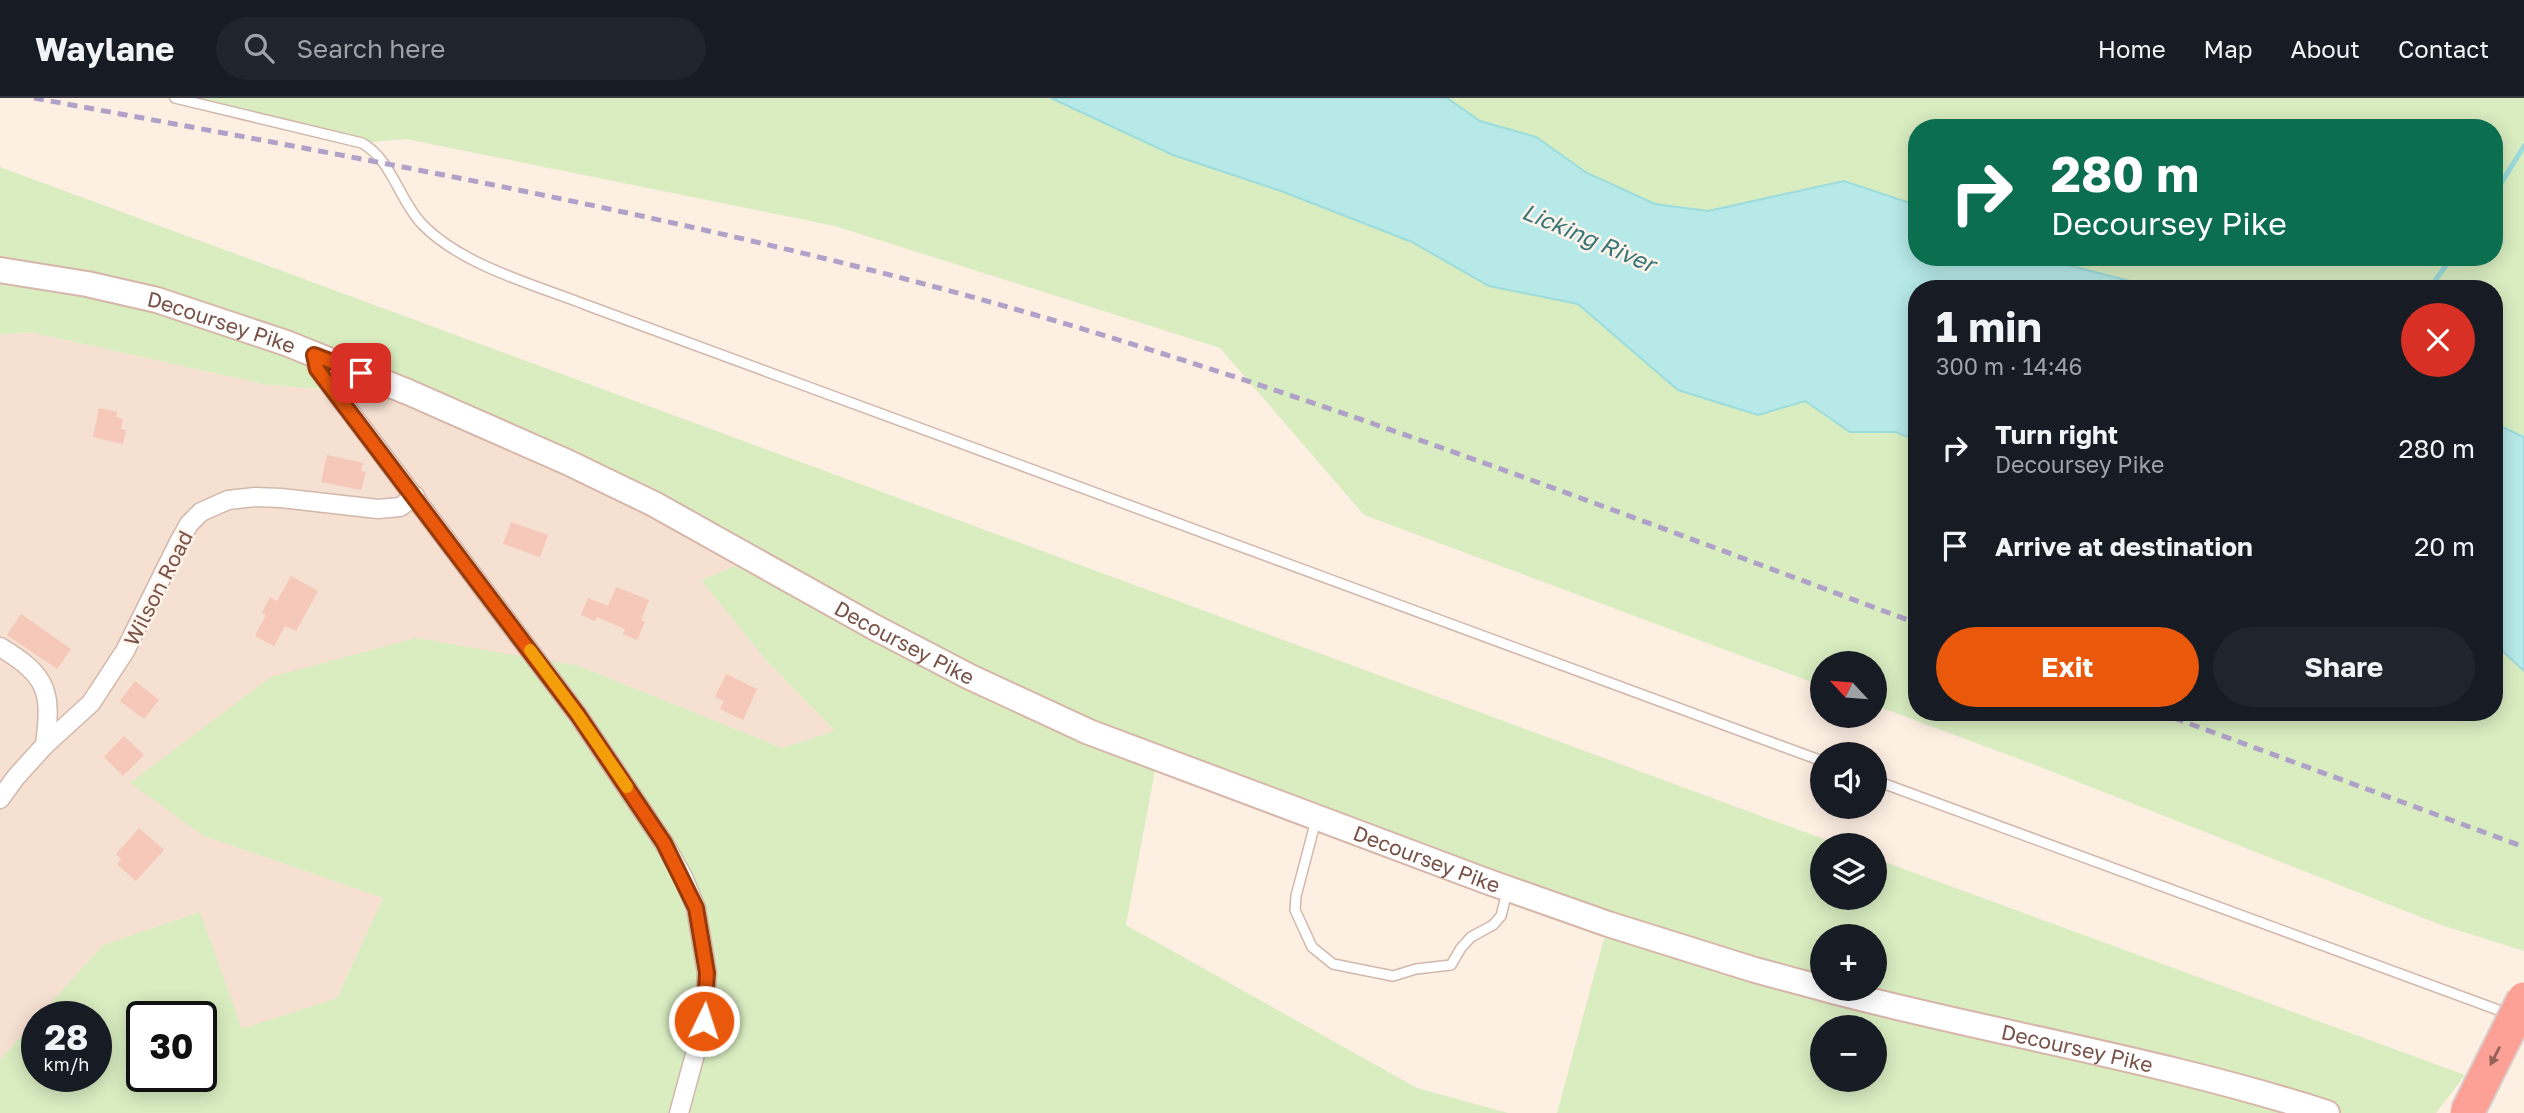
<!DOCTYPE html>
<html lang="en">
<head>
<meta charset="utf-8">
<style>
  body { margin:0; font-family:"Golos Text",sans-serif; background:#20242c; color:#f1f3f6; height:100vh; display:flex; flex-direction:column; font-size:26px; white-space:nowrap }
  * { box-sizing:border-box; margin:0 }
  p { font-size:23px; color:#9ea1a6 }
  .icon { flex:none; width:38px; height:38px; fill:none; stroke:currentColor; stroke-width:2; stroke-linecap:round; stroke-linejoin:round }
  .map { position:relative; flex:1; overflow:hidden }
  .panel { position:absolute; left:1908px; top:182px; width:595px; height:441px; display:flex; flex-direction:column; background:#171b24; border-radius:28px; box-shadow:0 4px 18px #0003 }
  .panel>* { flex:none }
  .banner { position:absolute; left:1908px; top:21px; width:595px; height:147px; border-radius:28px; box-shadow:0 4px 18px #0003; background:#0b6e4f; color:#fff; overflow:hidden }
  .needle { width:46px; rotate:296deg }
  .controls { position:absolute; left:1810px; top:553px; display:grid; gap:14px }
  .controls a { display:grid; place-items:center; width:77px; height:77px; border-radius:50%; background:#171b24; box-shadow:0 4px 18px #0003; font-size:35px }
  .speed { position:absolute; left:21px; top:903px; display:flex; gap:14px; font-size:35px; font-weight:700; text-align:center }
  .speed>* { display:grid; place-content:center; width:91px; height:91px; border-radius:50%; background:#171b24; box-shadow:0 4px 18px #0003; line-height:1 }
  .speed small { font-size:18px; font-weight:400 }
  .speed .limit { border:4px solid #111; border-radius:10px; background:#fff; color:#111 }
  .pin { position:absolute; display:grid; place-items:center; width:60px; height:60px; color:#fff; margin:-30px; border-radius:14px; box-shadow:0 4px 10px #0006 }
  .me { position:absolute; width:77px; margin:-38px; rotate:4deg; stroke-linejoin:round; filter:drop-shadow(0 0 5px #0008) }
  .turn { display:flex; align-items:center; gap:24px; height:147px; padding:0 28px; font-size:32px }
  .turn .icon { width:91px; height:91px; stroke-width:2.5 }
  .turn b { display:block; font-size:49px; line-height:60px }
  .round { display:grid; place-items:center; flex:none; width:74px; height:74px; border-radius:37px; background:#20242c }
  .head { display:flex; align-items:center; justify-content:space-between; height:119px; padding:0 28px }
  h1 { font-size:42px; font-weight:700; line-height:52px }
  .primary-button { display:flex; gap:14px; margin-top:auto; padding:14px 28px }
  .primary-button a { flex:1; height:80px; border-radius:42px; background:#ea580c; color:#fff; font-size:28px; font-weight:700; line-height:80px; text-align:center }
  .primary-button a+a { background:#20242c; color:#f1f3f6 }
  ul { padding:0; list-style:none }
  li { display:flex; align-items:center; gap:21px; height:98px; padding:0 28px }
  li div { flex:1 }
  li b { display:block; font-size:26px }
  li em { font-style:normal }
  header { display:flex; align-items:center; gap:42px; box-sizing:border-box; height:98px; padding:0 35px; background:#171b24; border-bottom:2px solid #363941 }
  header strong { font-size:33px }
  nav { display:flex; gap:38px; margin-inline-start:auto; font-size:24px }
  .search { width:490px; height:63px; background:#20242c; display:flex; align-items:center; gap:18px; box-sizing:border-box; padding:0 24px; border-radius:38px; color:#9ea1a6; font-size:26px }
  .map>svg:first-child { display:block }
  .residential { fill:#f6e0d1 }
  .green { fill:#d9edc1; fill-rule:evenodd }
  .water { fill:#b6e9e8; stroke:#9cdcdc; stroke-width:2 }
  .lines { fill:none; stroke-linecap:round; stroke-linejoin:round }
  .stream { stroke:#9cdcdc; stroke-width:5 }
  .building { fill:#f5c8b9 }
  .lane-casing { stroke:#d2b7ab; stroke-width:12 }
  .street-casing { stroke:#d2b7ab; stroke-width:21 }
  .secondary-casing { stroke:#d6b6a9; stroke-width:28 }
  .lane { stroke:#fff; stroke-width:9 }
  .street { stroke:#fff; stroke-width:18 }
  .secondary { stroke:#fff; stroke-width:24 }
  .rail { stroke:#b0a1c8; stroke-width:5; stroke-dasharray:10 7; stroke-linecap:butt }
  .highway-bridge-casing { stroke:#d9cecb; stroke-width:37; stroke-linecap:butt }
  .highway-bridge { stroke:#fda196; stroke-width:33 }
  .oneway { fill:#936157 }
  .route-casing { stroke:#983908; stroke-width:18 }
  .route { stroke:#ea580c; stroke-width:12 }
  .slow { stroke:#f59e0b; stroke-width:12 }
  .labels { text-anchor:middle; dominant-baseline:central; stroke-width:5; stroke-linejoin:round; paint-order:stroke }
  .street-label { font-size:21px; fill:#785147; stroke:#fff4eb }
  .water-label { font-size:23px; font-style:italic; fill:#377677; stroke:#fff4eb }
</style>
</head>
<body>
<header>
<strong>Waylane</strong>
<div class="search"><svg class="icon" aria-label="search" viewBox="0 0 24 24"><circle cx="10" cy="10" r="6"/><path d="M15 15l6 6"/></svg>Search here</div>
<nav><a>Home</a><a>Map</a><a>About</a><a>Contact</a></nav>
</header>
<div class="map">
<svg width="2524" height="1015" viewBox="0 0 2524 1015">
  <rect width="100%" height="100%" fill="#feefe3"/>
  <polygon class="residential" points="30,234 267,287 417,298 754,461 701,482 765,561 835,633 782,650 579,568 204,738 383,800 337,900 241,932 200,814 103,847 0,962 0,237"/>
  <g class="green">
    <polygon points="175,0 1051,0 1174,57 1281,93 1412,144 1489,188 1578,206 1678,292 1758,317 1805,303 1850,334 1896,334 1916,342 1916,614 2494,614 2494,545 2524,573 2524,853 2441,827 2035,667 1874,607 1874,565 1822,565 1822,588 1364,417 1220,250 835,128 406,41 362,45"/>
    <polygon points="1447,0 2524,0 2524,339 2498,327 2494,334 2494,191 2161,191 2036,159 2494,159 2494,30 1916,30 1916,107 1844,83 1708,113 1655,106 1587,75 1536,39 1480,23"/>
    <path d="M 0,69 L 1840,747 L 1822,747 L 1822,800 L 1874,800 L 1874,760 L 2465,977 L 2436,1015 L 1557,1015 L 1608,826 L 1157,662 L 1126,827 L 1417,990 L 1508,1015 L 0,1015 L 0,962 L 37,920 L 37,978 L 96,978 L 96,919 L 38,919 L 103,847 L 200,814 L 242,931 L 337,900 L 383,800 L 204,738 L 130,685 L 271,579 L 416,540 L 579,568 L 782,650 L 835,633 L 765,561 L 701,482 L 753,461 L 417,298 L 267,287 L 30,234 L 0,237 ZM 1822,838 L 1874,838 L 1874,891 L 1822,891 ZM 142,919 L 201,919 L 201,978 L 142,978 ZM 1822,929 L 1874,929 L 1874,982 L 1822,982 Z"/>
  </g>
  <g class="water">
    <polygon points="1051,0 1447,0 1480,23 1536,39 1587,75 1655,106 1708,113 1844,83 1916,107 1916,159 2036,159 2161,191 1916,191 1916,342 1896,334 1850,334 1805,303 1758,317 1678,292 1578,206 1489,188 1412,144 1281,93 1173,57"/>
    <polygon points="2498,327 2524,339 2524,573 2494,545 2494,334"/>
  </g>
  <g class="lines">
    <g class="stream">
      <polyline points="2494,97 2524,48"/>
      <polyline points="2429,191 2452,159"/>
    </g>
  </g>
  <g class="building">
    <polygon points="99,310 117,314 116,319 123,321 121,331 126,332 123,346 93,339"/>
    <polygon points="327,357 363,365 361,373 366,374 361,392 321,384"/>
    <polygon points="511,424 548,437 540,459 503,446"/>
    <polygon points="291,478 318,493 296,533 285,528 274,548 255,538 266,517 262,515 270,499 277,503"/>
    <polygon points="616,489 649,502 641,522 645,524 637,542 623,536 625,531 597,519 595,523 581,517 588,500 608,508"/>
    <polygon points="21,516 71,551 57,571 7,537"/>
    <polygon points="726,576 757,591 743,622 720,611 724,603 715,599"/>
    <polygon points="135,583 159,602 144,621 120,603"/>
    <polygon points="124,638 144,657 123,678 104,659"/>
    <polygon points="139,730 164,752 136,783 117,766 121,761 116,756"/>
  </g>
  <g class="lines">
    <defs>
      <g id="lane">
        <path d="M 175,0 L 362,45 C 392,62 399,102 422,126 C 462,168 536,187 589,208 L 1822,663"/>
        <polyline points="1874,682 2509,916"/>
        <polyline points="1316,722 1296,798 1295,812 1312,849 1333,866 1393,878 1416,871 1451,867 1461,850 1471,839 1493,827 1501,818 1507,794"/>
      </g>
      <g id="street">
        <polyline points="314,257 318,271 578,617 664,745 683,779 696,810 707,875 704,923 679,1015"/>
        <path d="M 0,549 C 48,578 52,593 45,647"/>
        <polyline points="0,701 16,679 45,647 91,605 125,553 179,444 189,426 201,414 228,402 255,399 281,400 378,411 400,409 415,398"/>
      </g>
      <g id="secondary">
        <path id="s1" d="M 0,172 L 87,186 L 157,202 L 286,245 L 408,294 L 567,364 L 654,406 L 874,529 L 970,579 L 1089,634 L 1486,783 L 1608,826 L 1755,872 L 1822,890"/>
        <path id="s2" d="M 1825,891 C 1991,935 2163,962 2327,1015"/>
      </g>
    </defs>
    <use href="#lane" class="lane-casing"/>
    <use href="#street" class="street-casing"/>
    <use href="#secondary" class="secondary-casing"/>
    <use href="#lane" class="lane"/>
    <use href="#street" class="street"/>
    <use href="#secondary" class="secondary"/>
    <g class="rail">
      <path d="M 34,0 C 364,61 693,119 1015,211 C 1321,299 1618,414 1916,525"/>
      <polyline points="2158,614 2524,749"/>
    </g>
    <defs>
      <polyline id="highway-bridge" points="2467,1015 2524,901"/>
    </defs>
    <use href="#highway-bridge" class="highway-bridge-casing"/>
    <use href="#highway-bridge" class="highway-bridge"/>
  </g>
  <defs><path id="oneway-solid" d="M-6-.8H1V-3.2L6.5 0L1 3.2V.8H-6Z" transform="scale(1.75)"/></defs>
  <use class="oneway" href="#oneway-solid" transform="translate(2495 958) rotate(117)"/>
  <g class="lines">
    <defs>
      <polyline id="route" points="361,275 314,257 317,271 578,617 664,745 696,810 707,875 704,923"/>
    </defs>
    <use href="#route" class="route-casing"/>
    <use href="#route" class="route"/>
    <polyline class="slow" points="530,552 578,617 627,689"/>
  </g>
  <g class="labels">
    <g class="street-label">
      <text stroke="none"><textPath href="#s1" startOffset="228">Decoursey Pike</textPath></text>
      <text transform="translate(158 490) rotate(-63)">Wilson Road</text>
      <text stroke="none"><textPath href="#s1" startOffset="984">Decoursey Pike</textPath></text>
      <text stroke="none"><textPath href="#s1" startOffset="1550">Decoursey Pike</textPath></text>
      <text stroke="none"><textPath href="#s2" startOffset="259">Decoursey Pike</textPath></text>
    </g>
    <g class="water-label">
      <text transform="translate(1589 139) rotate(23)">Licking River</text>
    </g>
  </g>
</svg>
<div class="controls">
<a><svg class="needle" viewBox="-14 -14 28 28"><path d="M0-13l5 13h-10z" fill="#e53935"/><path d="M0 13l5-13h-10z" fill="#9ea1a6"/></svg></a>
<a><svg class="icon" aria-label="sound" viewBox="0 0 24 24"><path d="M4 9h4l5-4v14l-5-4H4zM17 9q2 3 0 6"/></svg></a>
<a><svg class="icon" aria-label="layers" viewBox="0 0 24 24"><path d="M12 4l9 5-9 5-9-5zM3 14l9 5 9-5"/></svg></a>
<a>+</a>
<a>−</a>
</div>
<div class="speed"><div>28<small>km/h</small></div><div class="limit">30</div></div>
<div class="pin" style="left:361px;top:275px;background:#d93025"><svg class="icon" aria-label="arrive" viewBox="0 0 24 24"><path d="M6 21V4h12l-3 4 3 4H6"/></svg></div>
<svg class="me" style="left:704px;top:923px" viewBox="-20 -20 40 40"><circle r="17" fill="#ea580c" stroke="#fff" stroke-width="3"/><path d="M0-11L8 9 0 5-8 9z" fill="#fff"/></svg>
<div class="banner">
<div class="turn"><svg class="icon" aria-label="right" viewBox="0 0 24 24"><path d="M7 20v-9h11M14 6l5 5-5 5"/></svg><div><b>280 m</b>Decoursey Pike</div></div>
</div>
<section class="panel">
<div class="head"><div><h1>1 min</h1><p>300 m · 14:46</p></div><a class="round" style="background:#d93025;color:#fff"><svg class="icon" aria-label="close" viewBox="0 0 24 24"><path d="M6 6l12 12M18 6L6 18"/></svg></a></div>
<ul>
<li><svg class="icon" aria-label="right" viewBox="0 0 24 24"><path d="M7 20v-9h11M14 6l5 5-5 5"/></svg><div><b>Turn right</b><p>Decoursey Pike</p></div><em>280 m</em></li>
<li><svg class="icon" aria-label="arrive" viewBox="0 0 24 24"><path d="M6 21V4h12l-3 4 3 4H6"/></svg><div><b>Arrive at destination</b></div><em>20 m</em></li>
</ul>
<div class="primary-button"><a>Exit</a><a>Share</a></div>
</section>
</div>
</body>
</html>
